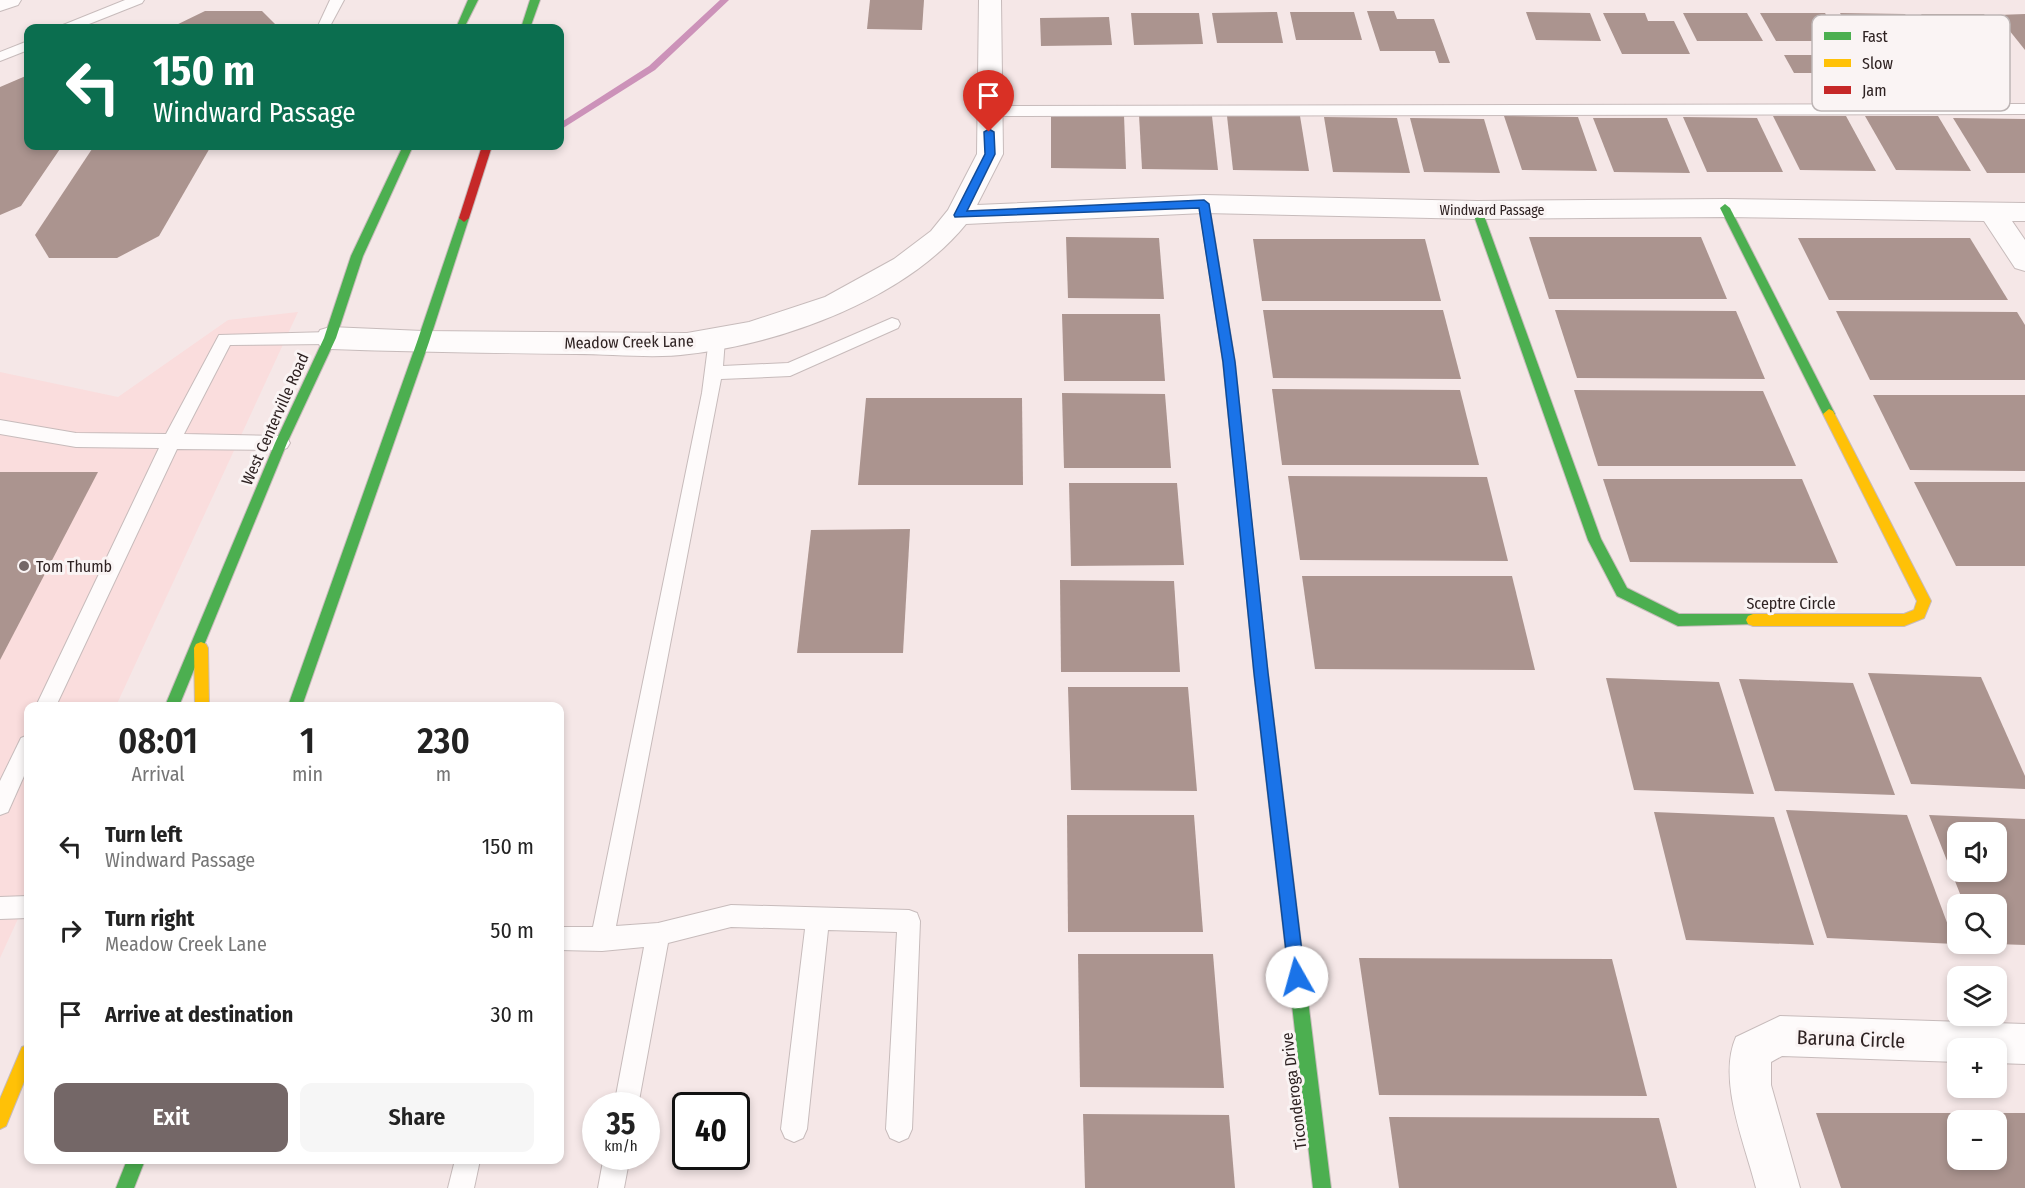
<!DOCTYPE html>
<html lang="en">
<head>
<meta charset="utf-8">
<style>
  body { margin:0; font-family:"Fira Sans Condensed",sans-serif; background:#f6f6f6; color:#222; height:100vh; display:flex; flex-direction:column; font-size:22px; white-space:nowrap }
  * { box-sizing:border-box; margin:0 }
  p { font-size:20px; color:#767676 }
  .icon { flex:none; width:33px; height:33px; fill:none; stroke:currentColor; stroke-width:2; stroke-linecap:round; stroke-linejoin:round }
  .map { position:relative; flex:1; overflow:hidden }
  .sheet { position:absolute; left:24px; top:702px; width:540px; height:462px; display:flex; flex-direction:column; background:#fff; border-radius:12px; box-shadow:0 3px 9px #0003 }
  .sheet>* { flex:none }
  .banner { position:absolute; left:24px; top:24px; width:540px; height:126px; border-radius:12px; box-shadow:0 3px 9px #0003; background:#0b6e4f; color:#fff; overflow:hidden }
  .fabs { position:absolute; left:1947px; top:822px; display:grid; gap:12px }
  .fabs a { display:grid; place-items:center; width:60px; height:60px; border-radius:12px; background:#fff; box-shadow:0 3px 9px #0003; font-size:30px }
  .speed { position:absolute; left:582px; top:1092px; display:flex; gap:12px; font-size:30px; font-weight:700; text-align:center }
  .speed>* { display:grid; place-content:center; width:78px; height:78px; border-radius:50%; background:#fff; box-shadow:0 3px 9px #0003; line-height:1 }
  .speed small { font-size:15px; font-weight:400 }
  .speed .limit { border:3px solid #111; border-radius:9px; background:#fff; color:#111 }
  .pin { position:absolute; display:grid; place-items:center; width:51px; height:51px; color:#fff; margin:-62px -26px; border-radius:50% 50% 50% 0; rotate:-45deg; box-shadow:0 0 6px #0007 }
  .pin .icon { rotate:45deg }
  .me { position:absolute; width:66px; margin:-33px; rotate:353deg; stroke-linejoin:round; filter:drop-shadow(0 0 4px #0008) }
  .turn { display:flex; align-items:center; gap:21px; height:126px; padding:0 30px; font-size:27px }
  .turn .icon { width:78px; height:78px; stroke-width:2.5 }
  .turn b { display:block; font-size:42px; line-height:51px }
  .eta { display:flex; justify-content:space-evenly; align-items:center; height:102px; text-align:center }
  .eta b { font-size:36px; font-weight:600; line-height:42px }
  .button { display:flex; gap:12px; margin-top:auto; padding:12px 30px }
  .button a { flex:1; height:69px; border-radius:12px; background:#746767; color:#fff; font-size:24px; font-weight:600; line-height:69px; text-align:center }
  .button a+a { background:#f6f6f6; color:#222 }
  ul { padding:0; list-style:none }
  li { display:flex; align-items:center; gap:18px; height:84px; padding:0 30px }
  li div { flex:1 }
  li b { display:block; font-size:22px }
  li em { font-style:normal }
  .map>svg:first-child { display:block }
  .built { fill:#fadddd }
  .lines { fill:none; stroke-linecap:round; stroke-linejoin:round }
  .stream { fill:#cc92b9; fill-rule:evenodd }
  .building { fill:#ab948f; fill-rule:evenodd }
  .lane-casing { stroke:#c7bbbb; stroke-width:2 }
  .street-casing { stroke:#c7bbbb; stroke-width:2 }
  .fast-casing { stroke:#c7bbbb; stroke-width:2 }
  .slow-casing { stroke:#c7bbbb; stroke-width:2 }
  .jam-casing { stroke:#c7bbbb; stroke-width:2 }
  .lane { fill:#fefbfb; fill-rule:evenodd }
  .street { fill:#fefbfb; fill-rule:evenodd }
  .fast { fill:#4caf50; fill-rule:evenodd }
  .slow { fill:#ffc107; fill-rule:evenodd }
  .jam { fill:#c62828; fill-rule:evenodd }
  .route { fill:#1a73e8; stroke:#114b97; stroke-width:1.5 }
  .poi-dot { fill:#746767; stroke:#faf4f4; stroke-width:2 }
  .labels { text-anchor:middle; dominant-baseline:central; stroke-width:6; stroke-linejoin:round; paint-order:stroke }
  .far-street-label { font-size:14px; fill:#2e2222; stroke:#faf4f4 }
  .street-label { font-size:16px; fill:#2e2222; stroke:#faf4f4 }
  .poi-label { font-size:16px; fill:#2e2222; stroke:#faf4f4; text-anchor:start }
  .near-street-label { font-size:20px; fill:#2e2222; stroke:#faf4f4 }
  .key { fill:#faf4f4; stroke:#bdb5b5; stroke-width:1.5 }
  .key-label { font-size:16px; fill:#2e2222 }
</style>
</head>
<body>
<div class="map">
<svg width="2025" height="1188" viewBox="0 0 2025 1188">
  <rect width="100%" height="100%" fill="#f5e7e7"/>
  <polygon class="built" points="298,312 116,706 28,706 28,897 0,958 0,372 118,397 228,320"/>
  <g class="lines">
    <polygon class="stream" points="720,0 729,0 655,70 560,130 560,123 649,66"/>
  </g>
  <g class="building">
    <polygon points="870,0 924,0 922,30 867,29"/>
    <polygon points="205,11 262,11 278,27 170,28"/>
    <polygon points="1367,11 1394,11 1397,19 1434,19 1450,63 1439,63 1435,51 1380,51"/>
    <polygon points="1277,12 1283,43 1217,43 1212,13"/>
    <polygon points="1290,12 1354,12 1362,40 1296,40"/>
    <polygon points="1526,12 1590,13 1601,41 1536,40"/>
    <polygon points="1131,13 1199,13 1203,44 1134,45"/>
    <polygon points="1603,13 1645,13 1648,21 1674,21 1690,54 1622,54"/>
    <polygon points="1683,13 1747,13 1763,41 1697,41"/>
    <polygon points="1760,13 1825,13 1842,41 1776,41"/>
    <polygon points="1840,13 1905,14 1924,41 1892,41 1900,54 1865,54"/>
    <polygon points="1921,14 1984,14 2005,43 1941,43"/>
    <polygon points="2025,14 2025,50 1997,15"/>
    <polygon points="1109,17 1112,45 1041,46 1040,18"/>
    <polygon points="1784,55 1814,55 1824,73 1794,73"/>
    <polygon points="28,75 28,146 62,146 21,206 0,215 0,87"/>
    <polygon points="1051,114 1124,115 1126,169 1051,168"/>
    <polygon points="1139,115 1212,116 1218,170 1142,169"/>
    <polygon points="1227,116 1300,116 1309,171 1233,170"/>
    <polygon points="1504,116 1578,117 1597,171 1522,170"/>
    <polygon points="1773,116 1846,116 1876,171 1800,170"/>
    <polygon points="1865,116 1938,116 1971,171 1896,170"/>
    <polygon points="1324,117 1397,118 1410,173 1333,172"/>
    <polygon points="1683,117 1757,118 1783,172 1707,172"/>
    <polygon points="1410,118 1484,119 1500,173 1424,172"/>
    <polygon points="1593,118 1667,118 1690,173 1614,172"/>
    <polygon points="1953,118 2025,119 2025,173 1987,173"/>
    <polygon points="94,146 211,146 159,236 117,258 49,258 35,235"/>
    <polygon points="1066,237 1159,238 1164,299 1068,298"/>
    <polygon points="1529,237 1701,237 1727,299 1549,299"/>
    <polygon points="1798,238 1970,238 2008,300 1829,300"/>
    <polygon points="1253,239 1425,239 1441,301 1262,301"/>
    <polygon points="1263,310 1443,310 1461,379 1273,378"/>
    <polygon points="1555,310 1736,311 1765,379 1577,378"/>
    <polygon points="1836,311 2017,312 2025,325 2025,380 1870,380"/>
    <polygon points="1062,314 1160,314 1165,381 1064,381"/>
    <polygon points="1272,389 1460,390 1479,465 1282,465"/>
    <polygon points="1574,390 1763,391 1796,466 1598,466"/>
    <polygon points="1062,393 1165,394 1171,468 1064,468"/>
    <polygon points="1873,395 2025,395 2025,471 1910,470"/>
    <polygon points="866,398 1022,398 1023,485 858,485"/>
    <polygon points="0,472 98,472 0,660"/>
    <polygon points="1288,476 1487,477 1508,561 1300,560"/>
    <polygon points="1603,479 1802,479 1838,563 1630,562"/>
    <polygon points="1914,482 2025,482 2025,566 1956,566"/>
    <polygon points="1069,483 1177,483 1184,565 1071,566"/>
    <polygon points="910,529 903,653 797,653 811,530"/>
    <polygon points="1302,576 1512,576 1535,670 1315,669"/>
    <polygon points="1060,580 1174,581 1180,672 1061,672"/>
    <polygon points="1868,673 1981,677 2025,776 2025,789 1911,784"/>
    <polygon points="1606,678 1719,682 1754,794 1634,790"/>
    <polygon points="1739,679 1853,683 1895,795 1775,791"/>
    <polygon points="1068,687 1188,687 1197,791 1071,790"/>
    <polygon points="1786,810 1907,815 1955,944 1827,938"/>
    <polygon points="1654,812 1774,817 1814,945 1686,940"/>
    <polygon points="1067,815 1194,815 1203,932 1068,932"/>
    <path d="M 1929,815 L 2025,819 L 2025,945 L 1996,944 L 1996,904 L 1964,904 ZM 1958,832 L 1996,832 L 1996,872 L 1958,872 Z"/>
    <polygon points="1078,954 1213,954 1224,1088 1080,1087"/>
    <polygon points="1359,958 1612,959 1647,1096 1379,1095"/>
    <path d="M 1816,1113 L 2025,1113 L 2025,1188 L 1841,1188 ZM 1958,1120 L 1996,1120 L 1996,1160 L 1958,1160 Z"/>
    <polygon points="1083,1114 1229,1115 1235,1188 1085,1188"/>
    <polygon points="1389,1117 1659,1118 1677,1188 1399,1188"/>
  </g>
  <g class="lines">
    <defs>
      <g id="lane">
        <polygon points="125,0 144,0 142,3 79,28 61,28 63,25"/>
        <polygon points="330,0 344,0 329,28 317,28"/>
        <polygon points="28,41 28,50 0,61 0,52"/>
        <polygon points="2025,104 2025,114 988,116 981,111 988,106"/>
        <polygon points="892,318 898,320 900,324 898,328 790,376 721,379 616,926 658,923 731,905 909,910 917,913 920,921 912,1129 908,1138 899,1142 890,1138 886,1129 897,932 828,930 807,1129 803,1138 794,1142 785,1138 781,1129 805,929 731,927 668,943 638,1106 614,1106 644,947 602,951 560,950 560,927 593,927 702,393 709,339 711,335 717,333 723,335 725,339 723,366 788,363"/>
        <polygon points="330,332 336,334 338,338 336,342 330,344 230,345 184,434 281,436 287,438 290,443 287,448 281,450 177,449 56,706 36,706 159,448 76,447 0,434 0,420 76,433 166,434 219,335"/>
        <polygon points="28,735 28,767 8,812 0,815 0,781 21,738"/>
        <polygon points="28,896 28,918 0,919 0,897"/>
        <polygon points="604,1156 630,1156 624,1188 598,1188"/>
        <polygon points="455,1160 480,1160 474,1188 448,1188"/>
      </g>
      <g id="street">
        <polygon points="0,0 21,0 18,5 0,11"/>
        <path d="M 979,0 L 1001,0 L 1003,154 L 977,205 L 1204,195 L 1477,201 L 1725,199 L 2025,203 L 2025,221 L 2012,221 L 2025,240 L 2025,271 L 2015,268 L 1984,221 L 1725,217 L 1477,219 L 1204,213 L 966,224 C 905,299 783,343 689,354 C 655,359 611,354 575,354 C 493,353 412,352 330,349 L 320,346 L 316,338 L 320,330 L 330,327 L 423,331 L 687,333 L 749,322 L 825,297 L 894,259 L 931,231 L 948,210 L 977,154 Z"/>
        <path d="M 1780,1016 L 2025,1024 L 2025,1064 L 1996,1063 L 1996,1048 L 1958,1048 L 1958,1062 L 1782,1056 L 1771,1062 L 1771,1085 L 1800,1188 L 1756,1188 C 1745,1144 1717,1080 1736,1037 Z"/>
      </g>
      <g id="fast">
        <polygon points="468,0 478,0 464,28 456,28"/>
        <polygon points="530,0 540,0 530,28 521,28"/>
        <polygon points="403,146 413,146 363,256 336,338 287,443 179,706 165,706 275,443 324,338 351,256"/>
        <polygon points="1725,204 1730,208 1835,414 1833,417 1829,419 1823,414 1720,208"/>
        <polygon points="1477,206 1482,210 1601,539 1627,588 1679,614 1753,614 1758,616 1760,620 1758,624 1678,626 1617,596 1588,540 1472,210"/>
        <polygon points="464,214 469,218 429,342 302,706 288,706 417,342 459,218"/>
        <polygon points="1245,513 1250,514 1251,518 1268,673 1331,1188 1313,1188 1254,673 1239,518 1240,514"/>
        <polygon points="127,1160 145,1160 134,1188 116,1188"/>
      </g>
      <g id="slow">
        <polygon points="1204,200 1209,204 1235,362 1251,518 1250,522 1240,522 1239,518 1223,362 1199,204"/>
        <polygon points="1829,409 1833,411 1931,601 1924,618 1904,626 1753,626 1748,624 1746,620 1748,616 1753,614 1904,614 1914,610 1917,601 1823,414"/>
        <polygon points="201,642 206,644 208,648 209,706 195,706 194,648 196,644"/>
        <polygon points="28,1045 28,1072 6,1126 0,1129 0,1099 22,1047"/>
      </g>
      <polygon id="jam" points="482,146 492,146 469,218 464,222 459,218"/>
    </defs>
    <use href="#lane" class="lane-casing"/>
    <use href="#street" class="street-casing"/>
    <use href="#fast" class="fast-casing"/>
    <use href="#slow" class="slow-casing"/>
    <use href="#jam" class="jam-casing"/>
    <use href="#lane" class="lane"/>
    <use href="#street" class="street"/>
    <use href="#fast" class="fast"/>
    <use href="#slow" class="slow"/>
    <use href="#jam" class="jam"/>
  </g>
  <polygon class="route" points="989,129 994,132 995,154 967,211 1204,200 1209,204 1235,362 1268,673 1305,977 1303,983 1297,985 1291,983 1289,977 1254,673 1223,362 1199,208 955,217 954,215 985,154 984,132"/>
  <circle class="poi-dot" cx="24" cy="566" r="6"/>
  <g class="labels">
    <g class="far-street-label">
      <text x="1492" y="210">Windward Passage</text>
    </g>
    <g class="street-label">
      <text transform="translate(629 342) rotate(-1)">Meadow Creek Lane</text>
      <text transform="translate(275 419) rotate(-66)">West Centerville Road</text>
      <text x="1791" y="603">Sceptre Circle</text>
      <text transform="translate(1294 1091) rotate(-97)">Ticonderoga Drive</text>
    </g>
    <g class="poi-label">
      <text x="36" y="566">Tom Thumb</text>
    </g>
    <g class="near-street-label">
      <text transform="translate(1851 1039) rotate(2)">Baruna Circle</text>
    </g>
  </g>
  <rect x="1812" y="15" width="198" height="96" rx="9" class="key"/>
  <rect x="1824" y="32" width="27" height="8" fill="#4caf50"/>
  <rect x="1824" y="59" width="27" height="8" fill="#ffc107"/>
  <rect x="1824" y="86" width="27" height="8" fill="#c62828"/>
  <g class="key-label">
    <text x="1862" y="42">Fast</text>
    <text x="1862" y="69">Slow</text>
    <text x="1862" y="96">Jam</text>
  </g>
</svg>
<div class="fabs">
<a><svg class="icon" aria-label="sound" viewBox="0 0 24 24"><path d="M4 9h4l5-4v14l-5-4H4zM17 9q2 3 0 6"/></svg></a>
<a><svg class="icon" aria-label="search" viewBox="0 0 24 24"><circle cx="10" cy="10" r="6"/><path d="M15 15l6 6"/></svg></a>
<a><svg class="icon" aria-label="layers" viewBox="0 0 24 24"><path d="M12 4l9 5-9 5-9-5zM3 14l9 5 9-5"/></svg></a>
<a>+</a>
<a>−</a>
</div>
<div class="speed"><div>35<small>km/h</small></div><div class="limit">40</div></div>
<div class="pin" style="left:989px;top:132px;background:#d93025"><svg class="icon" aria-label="arrive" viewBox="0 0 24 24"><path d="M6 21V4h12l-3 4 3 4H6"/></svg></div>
<svg class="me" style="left:1297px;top:977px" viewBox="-20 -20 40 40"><circle r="19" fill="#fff"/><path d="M0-13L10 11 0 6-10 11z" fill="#1a73e8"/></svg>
<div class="banner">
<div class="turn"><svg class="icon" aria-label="left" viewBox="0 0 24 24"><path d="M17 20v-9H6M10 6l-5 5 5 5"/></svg><div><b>150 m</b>Windward Passage</div></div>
</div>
<section class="sheet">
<div class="eta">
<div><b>08:01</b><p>Arrival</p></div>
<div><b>1</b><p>min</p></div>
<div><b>230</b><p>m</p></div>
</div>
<ul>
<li><svg class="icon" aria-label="left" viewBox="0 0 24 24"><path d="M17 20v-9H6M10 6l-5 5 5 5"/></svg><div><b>Turn left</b><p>Windward Passage</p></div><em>150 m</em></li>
<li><svg class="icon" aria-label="right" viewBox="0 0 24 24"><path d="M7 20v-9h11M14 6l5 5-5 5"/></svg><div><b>Turn right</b><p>Meadow Creek Lane</p></div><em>50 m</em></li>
<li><svg class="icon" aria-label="arrive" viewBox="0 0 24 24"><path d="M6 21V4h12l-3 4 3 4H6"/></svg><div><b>Arrive at destination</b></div><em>30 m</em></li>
</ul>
<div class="button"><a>Exit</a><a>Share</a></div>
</section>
</div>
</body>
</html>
